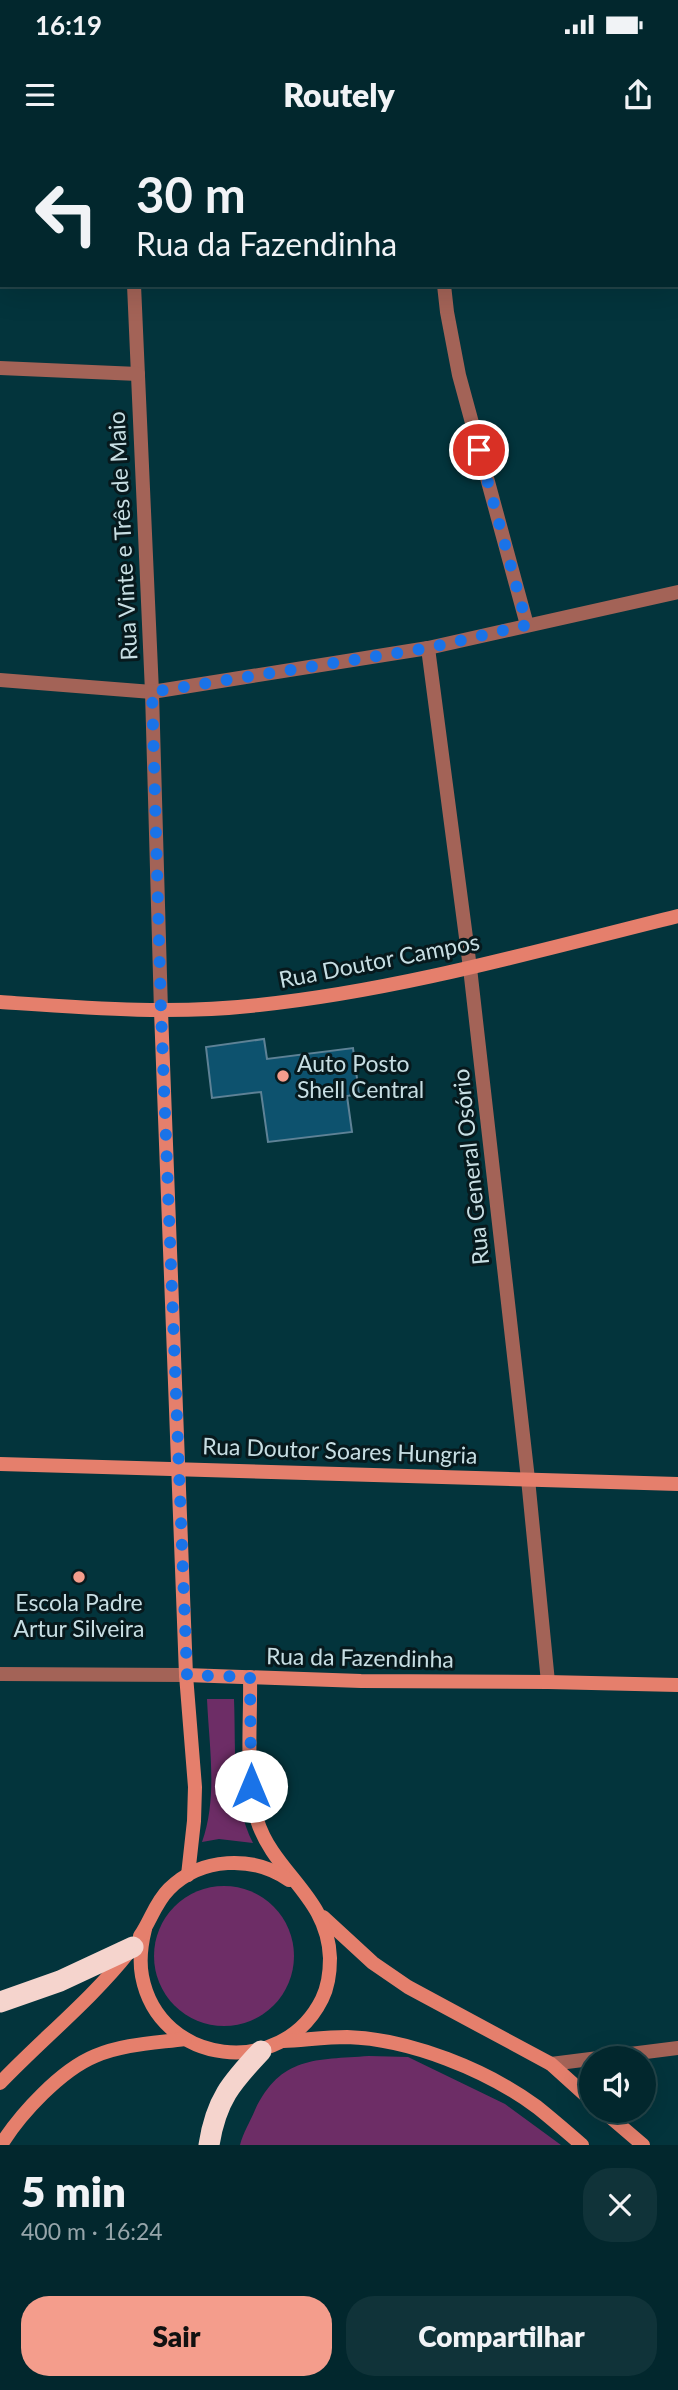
<!DOCTYPE html>
<html lang="pt">
<head>
<meta charset="utf-8">
<style>
  body { margin:0; font-family:Lato,sans-serif; background:#103339; color:#f1f3f6; height:100vh; display:flex; flex-direction:column; font-size:26px; white-space:nowrap }
  * { box-sizing:border-box; margin:0 }
  p { font-size:23px; color:#96a5aa }
  .icon { flex:none; width:38px; height:38px; fill:none; stroke:currentColor; stroke-width:2; stroke-linecap:round; stroke-linejoin:round }
  .map { position:relative; height:2005px; overflow:hidden }
  .sheet { display:flex; flex-direction:column; background:#02272d; flex:1 }
  .sheet>* { flex:none }
  .hud { position:absolute; left:0px; top:0px; width:679px; height:147px; box-shadow:0 7px 28px #0002,0 0 0 2px #234449; background:#02272d; color:#f1f3f6; overflow:hidden }
  .fabs { position:absolute; left:579px; top:1906px; display:grid; gap:14px }
  .fabs a { display:grid; place-items:center; width:77px; height:77px; border-radius:50%; background:#02272d; box-shadow:0 7px 28px #0002,0 0 0 2px #234449; font-size:35px }
  .pin { position:absolute; display:grid; place-items:center; width:60px; height:60px; color:#fff; margin:-30px; border:4px solid #fff; border-radius:50%; box-shadow:0 2px 7px #0007 }
  .me { position:absolute; width:77px; margin:-38px; rotate:0deg; stroke-linejoin:round; filter:drop-shadow(0 0 5px #0008) }
  .turn { display:flex; align-items:center; gap:24px; height:147px; padding:0 21px; font-size:32px }
  .turn .icon { width:91px; height:91px; stroke-width:2.5 }
  .turn b { display:block; font-size:49px; line-height:60px }
  .round { display:grid; place-items:center; flex:none; width:74px; height:74px; border-radius:28px; background:#103339 }
  .head { display:flex; align-items:center; justify-content:space-between; height:119px; padding:0 21px }
  h1 { font-size:42px; font-weight:800; line-height:52px }
  .primary-button { display:flex; gap:14px; margin-top:auto; padding:14px 21px }
  .primary-button a { flex:1; height:80px; border-radius:28px; background:#f49d8c; color:#111; font-size:28px; font-weight:800; line-height:80px; text-align:center }
  .primary-button a+a { background:#103339; color:#f1f3f6 }
  .status { display:flex; justify-content:space-between; align-items:center; height:49px; padding:0 35px; background:#02272d; direction:ltr }
  .status svg { height:19px; fill:currentColor }
  header { display:flex; justify-content:space-between; align-items:center; height:91px; padding:0 21px; background:#02272d; font-size:32px; font-weight:800 }
  .map>svg:first-child { display:block }
  .green { fill:#6d2d66 }
  .building { fill:#0d526e; stroke:#5e8296; stroke-width:2 }
  .lines { fill:none; stroke-linecap:round; stroke-linejoin:round }
  .street { stroke:#a36357; stroke-width:14 }
  .secondary { stroke:#e57f6c; stroke-width:14 }
  .highway { stroke:#f5d4cd; stroke-width:21 }
  .route { stroke:#1a73e8; stroke-width:12; stroke-dasharray:0 21.6 }
  .poi-dot { fill:#f49d8c; stroke:#07191d; stroke-width:2.5 }
  .labels { text-anchor:middle; dominant-baseline:central; stroke-width:6; stroke-linejoin:round; paint-order:stroke }
  .street-label { font-size:23px; fill:#c7dee3; stroke:#07191d }
  .poi-label { font-size:23px; fill:#c7dee3; stroke:#07191d; text-anchor:start }
</style>
</head>
<body>
<div class="status"><b>16:19</b><svg viewBox="0 0 49 12"><path d="M0 12V9h3v3zM5 12V6h3v6zM10 12V3h3v9zM15 12V0h3v12zM26 1h20v11H26zM47 4h2v5h-2z"/></svg></div>
<header><svg class="icon" aria-label="menu" viewBox="0 0 24 24"><path d="M4 6h16M4 12h16M4 18h16"/></svg>Routely<svg class="icon" aria-label="share" viewBox="0 0 24 24"><path d="M12 15V3M7 8l5-5 5 5M5 13v7h14v-7"/></svg></header>
<div class="map">
<svg width="678" height="2005" viewBox="0 0 678 2005">
  <rect width="100%" height="100%" fill="#03343c"/>
  <g class="green">
    <path d="M 207,1559 L 234,1559 C 236,1607 231,1660 253,1703 L 219,1699 L 202,1702 C 218,1657 209,1606 207,1559 Z"/>
    <circle cx="224" cy="1816" r="70"/>
    <path d="M 369,1916 L 408,1917 L 505,1964 L 561,2005 L 240,2005 C 243,1993 250,1982 255,1970 C 281,1916 315,1920 369,1916 Z"/>
  </g>
  <polygon class="building" points="264,899 267,919 353,908 359,954 347,956 352,992 268,1002 261,952 212,958 206,907"/>
  <g class="lines">
    <g class="street">
      <polyline points="127,0 127,2"/>
      <polyline points="437,0 437,2"/>
      <polyline points="134,145 152,552 161,871"/>
      <polyline points="444,145 447,172 459,235 527,485"/>
      <polyline points="0,228 138,234"/>
      <polyline points="428,508 470,828 528,1339 548,1542"/>
      <polyline points="0,540 152,552 428,508 678,452"/>
      <polyline points="0,1534 186,1535"/>
      <polyline points="551,1924 678,1908"/>
    </g>
    <g class="secondary">
      <path d="M 0,862 C 87,868 172,875 259,865 C 401,850 540,810 678,776"/>
      <polyline points="161,871 186,1535 195,1647 194,1681 188,1735"/>
      <polyline points="0,1324 678,1344"/>
      <polyline points="186,1535 361,1541 548,1542 678,1545"/>
      <polyline points="323,1777 373,1823 408,1847 551,1924 592,1961"/>
      <path d="M 145,1789 C 141,1805 139,1820 142,1836 C 159,1926 282,1940 322,1859 C 328,1847 330,1831 330,1818 C 328,1756 274,1734 257,1680 C 245,1640 251,1580 250,1537"/>
      <path d="M 140,1796 C 151,1780 155,1763 169,1749 C 201,1717 253,1715 289,1740"/>
      <path d="M 283,1901 C 304,1900 326,1897 347,1897 C 410,1899 487,1930 537,1967 C 552,1979 567,1992 582,2005"/>
      <path d="M 0,1943 C 42,1899 91,1860 129,1812"/>
      <polyline points="602,1970 643,2005"/>
      <path d="M 1,2005 C 20,1974 61,1930 95,1916 C 123,1904 155,1903 185,1899"/>
    </g>
    <g class="highway">
      <polyline points="0,1862 60,1841 133,1807"/>
      <path d="M 209,2005 C 216,1960 231,1943 261,1911"/>
    </g>
  </g>
  <g class="lines">
    <polyline class="route" points="251,1646 250,1537 187,1535 161,871 152,552 428,508 527,485 479,310"/>
  </g>
  <g class="poi-dot">
    <circle cx="283" cy="936" r="7"/>
    <circle cx="79" cy="1437" r="7"/>
  </g>
  <g class="labels">
    <g class="street-label">
      <text transform="translate(122 396) rotate(-93)">Rua Vinte e Três de Maio</text>
      <text transform="translate(379 820) rotate(-11)">Rua Doutor Campos</text>
      <text transform="translate(470 1027) rotate(-96)">Rua General Osório</text>
      <text transform="translate(340 1310) rotate(2)">Rua Doutor Soares Hungria</text>
      <text transform="translate(360 1517) rotate(1)">Rua da Fazendinha</text>
    </g>
    <g class="poi-label">
      <text x="297" y="923">Auto Posto<tspan x="297" dy="26">Shell Central</tspan></text>
      <text x="79" y="1462" text-anchor="middle">Escola Padre<tspan x="79" dy="26">Artur Silveira</tspan></text>
    </g>
  </g>
</svg>
<div class="fabs">
<a><svg class="icon" aria-label="sound" viewBox="0 0 24 24"><path d="M4 9h4l5-4v14l-5-4H4zM17 9q2 3 0 6"/></svg></a>
</div>
<div class="pin" style="left:479px;top:310px;background:#d93025"><svg class="icon" aria-label="arrive" viewBox="0 0 24 24"><path d="M6 21V4h12l-3 4 3 4H6"/></svg></div>
<svg class="me" style="left:251px;top:1646px" viewBox="-20 -20 40 40"><circle r="19" fill="#fff"/><path d="M0-13L10 11 0 6-10 11z" fill="#1a73e8"/></svg>
<div class="hud">
<div class="turn"><svg class="icon" aria-label="left" viewBox="0 0 24 24"><path d="M17 20v-9H6M10 6l-5 5 5 5"/></svg><div><b>30 m</b>Rua da Fazendinha</div></div>
</div>
</div>
<section class="sheet">
<div class="head"><div><h1>5 min</h1><p>400 m · 16:24</p></div><a class="round"><svg class="icon" aria-label="close" viewBox="0 0 24 24"><path d="M6 6l12 12M18 6L6 18"/></svg></a></div>
<div class="primary-button"><a>Sair</a><a>Compartilhar</a></div>
</section>
</body>
</html>
